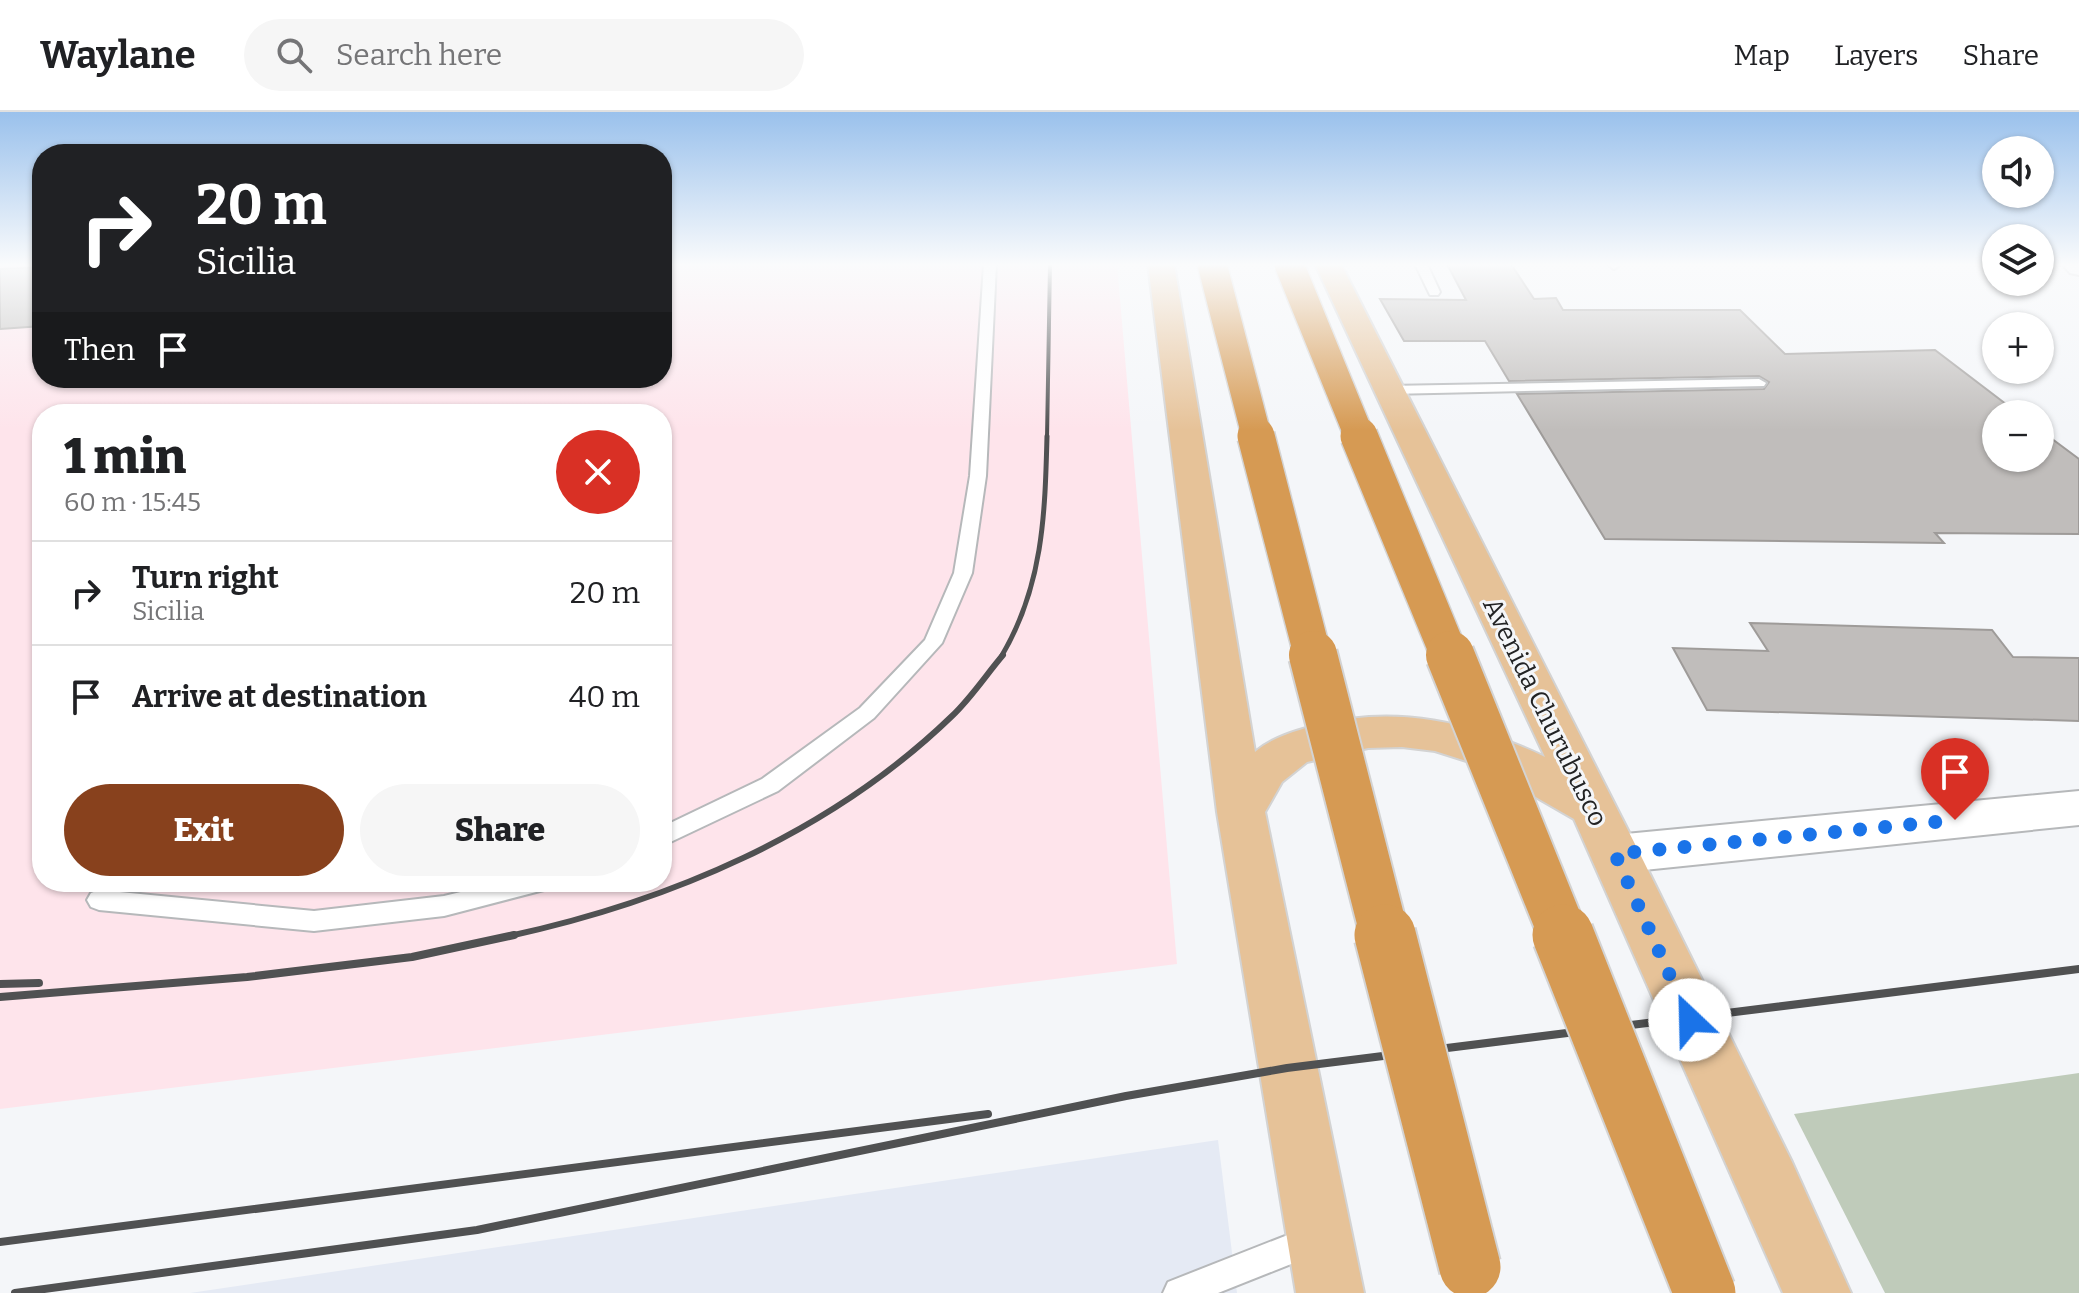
<!DOCTYPE html>
<html lang="en">
<head>
<meta charset="utf-8">
<style>
  body { margin:0; font-family:Bitter,serif; background:#f6f6f6; color:#202124; height:100vh; display:flex; flex-direction:column; font-size:30px; white-space:nowrap }
  * { box-sizing:border-box; margin:0 }
  p { font-size:26px; color:#757577 }
  .icon { flex:none; width:44px; height:44px; fill:none; stroke:currentColor; stroke-width:2; stroke-linecap:round; stroke-linejoin:round }
  .map { position:relative; flex:1; overflow:hidden }
  .drawer { position:absolute; left:32px; top:292px; width:640px; height:488px; display:flex; flex-direction:column; background:#fff; border-radius:32px; box-shadow:0 2px 6px #0004 }
  .drawer>* { flex:none }
  .guide { position:absolute; left:32px; top:32px; width:640px; height:244px; border-radius:32px; box-shadow:0 2px 6px #0004; background:#202124; color:#fff; overflow:hidden }
  .fabs { position:absolute; left:1982px; top:24px; display:grid; gap:16px }
  .fabs a { display:grid; place-items:center; width:72px; height:72px; border-radius:50%; background:#fff; box-shadow:0 2px 6px #0004; font-size:40px }
  .pin { position:absolute; display:grid; place-items:center; width:68px; height:68px; color:#fff; margin:-82px -34px; border-radius:50% 50% 50% 0; rotate:-45deg; box-shadow:0 0 8px #0007 }
  .pin .icon { rotate:45deg }
  .me { position:absolute; width:88px; margin:-44px; rotate:336deg; stroke-linejoin:round; filter:drop-shadow(0 0 6px #0008) }
  .turn { display:flex; align-items:center; gap:28px; height:168px; padding:0 32px; font-size:36px }
  .turn .icon { width:104px; height:104px; stroke-width:2.5 }
  .turn b { display:block; font-size:56px; line-height:68px }
  .then { display:flex; align-items:center; height:76px; padding:0 32px; background:#0003; gap:16px; font-size:30px }
  .round { display:grid; place-items:center; flex:none; width:84px; height:84px; border-radius:42px; background:#f6f6f6 }
  .summary { display:flex; align-items:center; justify-content:space-between; height:136px; padding:0 32px }
  h1 { font-size:48px; font-weight:800; line-height:60px }
  .cta { display:flex; gap:16px; margin-top:auto; padding:16px 32px }
  .cta a { flex:1; height:92px; border-radius:48px; background:#88411d; color:#fff; font-size:32px; font-weight:800; line-height:92px; text-align:center }
  .cta a+a { background:#f6f6f6; color:#202124 }
  ul { padding:0; list-style:none }
  li { display:flex; align-items:center; gap:24px; height:104px; padding:0 32px; border-top:2px solid #e0e0e0 }
  li div { flex:1 }
  li b { display:block; font-size:30px }
  li em { font-style:normal }
  header { display:flex; align-items:center; gap:48px; box-sizing:border-box; height:112px; padding:0 40px; background:#fff; border-bottom:2px solid #e0e0e0 }
  header strong { font-size:38px }
  nav { display:flex; gap:44px; margin-inline-start:auto; font-size:28px }
  .search { width:560px; height:72px; background:#f6f6f6; display:flex; align-items:center; gap:20px; box-sizing:border-box; padding:0 28px; border-radius:44px; color:#757577; font-size:30px }
  .map>svg:first-child { display:block }
  .built { fill:#e5eaf4 }
  .industrial { fill:#fee4eb; fill-rule:evenodd }
  .green { fill:#bfcbba }
  .building { fill:#c0bdbb; stroke:#9e9b99; stroke-width:2 }
  .lines { fill:none; stroke-linecap:round; stroke-linejoin:round }
  .lane-casing { stroke:#b6b8ba; stroke-width:4 }
  .street-casing { stroke:#b6b8ba; stroke-width:4 }
  .primary-casing { stroke:#d3d3d3; stroke-width:4 }
  .lane { fill:#fff; fill-rule:evenodd }
  .street { fill:#fff; fill-rule:evenodd }
  .primary { fill:#e6c298; fill-rule:evenodd }
  .rail-far3 { stroke:#505152; stroke-width:4 }
  .rail-far2 { stroke:#505152; stroke-width:5 }
  .rail-far1 { stroke:#505152; stroke-width:6 }
  .rail { stroke:#505152; stroke-width:8 }
  .highway-bridge-far3-casing { stroke:#d3d3d3; stroke-width:32; stroke-linecap:butt }
  .highway-bridge-far2-casing { stroke:#d3d3d3; stroke-width:40; stroke-linecap:butt }
  .highway-bridge-far1-casing { stroke:#d3d3d3; stroke-width:52; stroke-linecap:butt }
  .highway-bridge-casing { stroke:#d3d3d3; stroke-width:65; stroke-linecap:butt }
  .highway-bridge-far3 { stroke:#d69a53; stroke-width:29 }
  .highway-bridge-far2 { stroke:#d69a53; stroke-width:37 }
  .highway-bridge-far1 { stroke:#d69a53; stroke-width:48 }
  .highway-bridge { stroke:#d69a53; stroke-width:61 }
  .route { stroke:#1a73e8; stroke-width:14; stroke-dasharray:0 25.2 }
  .labels { text-anchor:middle; dominant-baseline:central; stroke-width:6; stroke-linejoin:round; paint-order:stroke }
  .street-label { font-size:26px; fill:#222324; stroke:#f4f6f9 }
</style>
</head>
<body>
<header>
<strong>Waylane</strong>
<div class="search"><svg class="icon" aria-label="search" viewBox="0 0 24 24"><circle cx="10" cy="10" r="6"/><path d="M15 15l6 6"/></svg>Search here</div>
<nav><a>Map</a><a>Layers</a><a>Share</a></nav>
</header>
<div class="map">
<svg width="2079" height="1181" viewBox="0 0 2079 1181">
  <rect width="100%" height="100%" fill="#f4f6f9"/>
  <polygon class="built" points="1218,1028 1237,1181 190,1181"/>
  <path class="industrial" d="M 0,152 L 42,152 L 42,266 L 662,266 L 662,152 L 1117,152 L 1177,852 L 0,997 ZM 42,302 L 662,302 L 662,770 L 42,770 Z"/>
  <polygon class="green" points="2079,961 2079,1181 1885,1181 1794,1002"/>
  <g class="building">
    <polygon points="1447,152 1511,152 1534,187 1556,186 1563,198 1740,198 1785,242 1935,238 2019,302 1996,302 1996,346 2040,346 2040,318 2079,347 2079,422 1935,421 1944,431 1605,427 1517,282 1764,277 1769,270 1759,264 1509,269 1485,229 1404,229 1380,187 1466,188"/>
    <polygon points="42,155 42,214 0,217 0,157"/>
    <polygon points="1750,511 1992,518 2013,545 2079,546 2079,609 1707,598 1673,536 1768,539"/>
  </g>
  <g class="lines">
    <defs>
      <g id="lane">
        <polygon points="984,152 996,152 986,364 972,461 942,531 874,606 778,679 662,734 662,715 762,667 860,596 925,528 954,461 970,364"/>
        <polygon points="1415,152 1427,152 1440,180 1438,183 1430,183"/>
        <polygon points="1607,152 1619,152 1620,153 1614,157"/>
        <polygon points="1759,267 1766,271 1764,274 1388,282 1381,278 1388,274"/>
        <polygon points="502,770 552,770 548,777 540,779 444,804 314,819 99,798 91,795 87,788 91,781 99,778 314,799 444,784"/>
        <polygon points="1313,1113 1324,1117 1328,1128 1324,1139 1218,1181 1163,1181 1168,1170"/>
      </g>
      <g id="street">
        <polygon points="2062,152 2079,152 2079,163 2070,161"/>
        <polygon points="2079,679 2079,713 1615,761 1598,755 1591,742 1598,729 1615,723"/>
      </g>
      <path id="primary" d="M 1148,152 L 1174,152 L 1255,640 C 1273,625 1295,619 1317,613 C 1398,593 1471,610 1545,645 L 1315,152 L 1341,152 L 1640,742 L 1792,1050 L 1851,1181 L 1783,1181 L 1574,707 L 1482,654 L 1435,639 L 1402,635 L 1368,636 L 1307,650 L 1282,670 L 1265,700 L 1364,1181 L 1296,1181 L 1217,700 Z"/>
    </defs>
    <use href="#lane" class="lane-casing"/>
    <use href="#street" class="street-casing"/>
    <use href="#primary" class="primary-casing"/>
    <use href="#lane" class="lane"/>
    <use href="#street" class="street"/>
    <use href="#primary" class="primary"/>
    <polyline class="rail-far3" points="1047,326 1050,152"/>
    <path class="rail-far2" d="M 1001,545 C 1043,475 1045,403 1047,324"/>
    <path class="rail-far1" d="M 505,825 C 668,790 830,722 952,604 C 971,586 986,563 1003,543"/>
    <g class="rail">
      <polyline points="0,872 39,871"/>
      <polyline points="0,885 247,865 412,845 514,823"/>
      <polyline points="0,1130 988,1002"/>
      <polyline points="15,1181 477,1118 1126,984 1287,956 2079,857"/>
    </g>
    <defs>
      <g id="highway-bridge-far3">
        <polyline points="1212,152 1257,326"/>
        <polyline points="1289,152 1360,326"/>
      </g>
      <g id="highway-bridge-far2">
        <polyline points="1256,324 1313,545"/>
        <polyline points="1359,324 1450,545"/>
      </g>
      <g id="highway-bridge-far1">
        <polyline points="1313,543 1385,825"/>
        <polyline points="1450,543 1564,825"/>
      </g>
      <g id="highway-bridge">
        <polyline points="1385,823 1470,1155"/>
        <polyline points="1563,823 1705,1181"/>
      </g>
    </defs>
    <use href="#highway-bridge-far3" class="highway-bridge-far3-casing"/>
    <use href="#highway-bridge-far2" class="highway-bridge-far2-casing"/>
    <use href="#highway-bridge-far1" class="highway-bridge-far1-casing"/>
    <use href="#highway-bridge" class="highway-bridge-casing"/>
    <use href="#highway-bridge-far3" class="highway-bridge-far3"/>
    <use href="#highway-bridge-far2" class="highway-bridge-far2"/>
    <use href="#highway-bridge-far1" class="highway-bridge-far1"/>
    <use href="#highway-bridge" class="highway-bridge"/>
  </g>
  <linearGradient id="sky" x2="0" y2="1"><stop stop-color="#9ac1ec"/><stop offset="0.48" stop-color="#fafbfc"/><stop offset="1" stop-color="#fafbfc" stop-opacity="0"/></linearGradient>
  <rect width="2079" height="318" fill="url(#sky)"/>
  <g class="lines">
    <polyline class="route" points="1690,908 1615,742 1955,708"/>
  </g>
  <g class="labels">
    <g class="street-label">
      <text transform="translate(1545 600) rotate(64)">Avenida Churubusco</text>
    </g>
  </g>
</svg>
<div class="fabs">
<a><svg class="icon" aria-label="sound" viewBox="0 0 24 24"><path d="M4 9h4l5-4v14l-5-4H4zM17 9q2 3 0 6"/></svg></a>
<a><svg class="icon" aria-label="layers" viewBox="0 0 24 24"><path d="M12 4l9 5-9 5-9-5zM3 14l9 5 9-5"/></svg></a>
<a>+</a>
<a>−</a>
</div>
<div class="pin" style="left:1955px;top:708px;background:#d93025"><svg class="icon" aria-label="arrive" viewBox="0 0 24 24"><path d="M6 21V4h12l-3 4 3 4H6"/></svg></div>
<svg class="me" style="left:1690px;top:908px" viewBox="-20 -20 40 40"><circle r="19" fill="#fff"/><path d="M0-13L10 11 0 6-10 11z" fill="#1a73e8"/></svg>
<div class="guide">
<div class="turn"><svg class="icon" aria-label="right" viewBox="0 0 24 24"><path d="M7 20v-9h11M14 6l5 5-5 5"/></svg><div><b>20 m</b>Sicilia</div></div>
<div class="then">Then<svg class="icon" aria-label="arrive" viewBox="0 0 24 24"><path d="M6 21V4h12l-3 4 3 4H6"/></svg></div>
</div>
<section class="drawer">
<div class="summary"><div><h1>1 min</h1><p>60 m · 15:45</p></div><a class="round" style="background:#d93025;color:#fff"><svg class="icon" aria-label="close" viewBox="0 0 24 24"><path d="M6 6l12 12M18 6L6 18"/></svg></a></div>
<ul>
<li><svg class="icon" aria-label="right" viewBox="0 0 24 24"><path d="M7 20v-9h11M14 6l5 5-5 5"/></svg><div><b>Turn right</b><p>Sicilia</p></div><em>20 m</em></li>
<li><svg class="icon" aria-label="arrive" viewBox="0 0 24 24"><path d="M6 21V4h12l-3 4 3 4H6"/></svg><div><b>Arrive at destination</b></div><em>40 m</em></li>
</ul>
<div class="cta"><a>Exit</a><a>Share</a></div>
</section>
</div>
</body>
</html>
